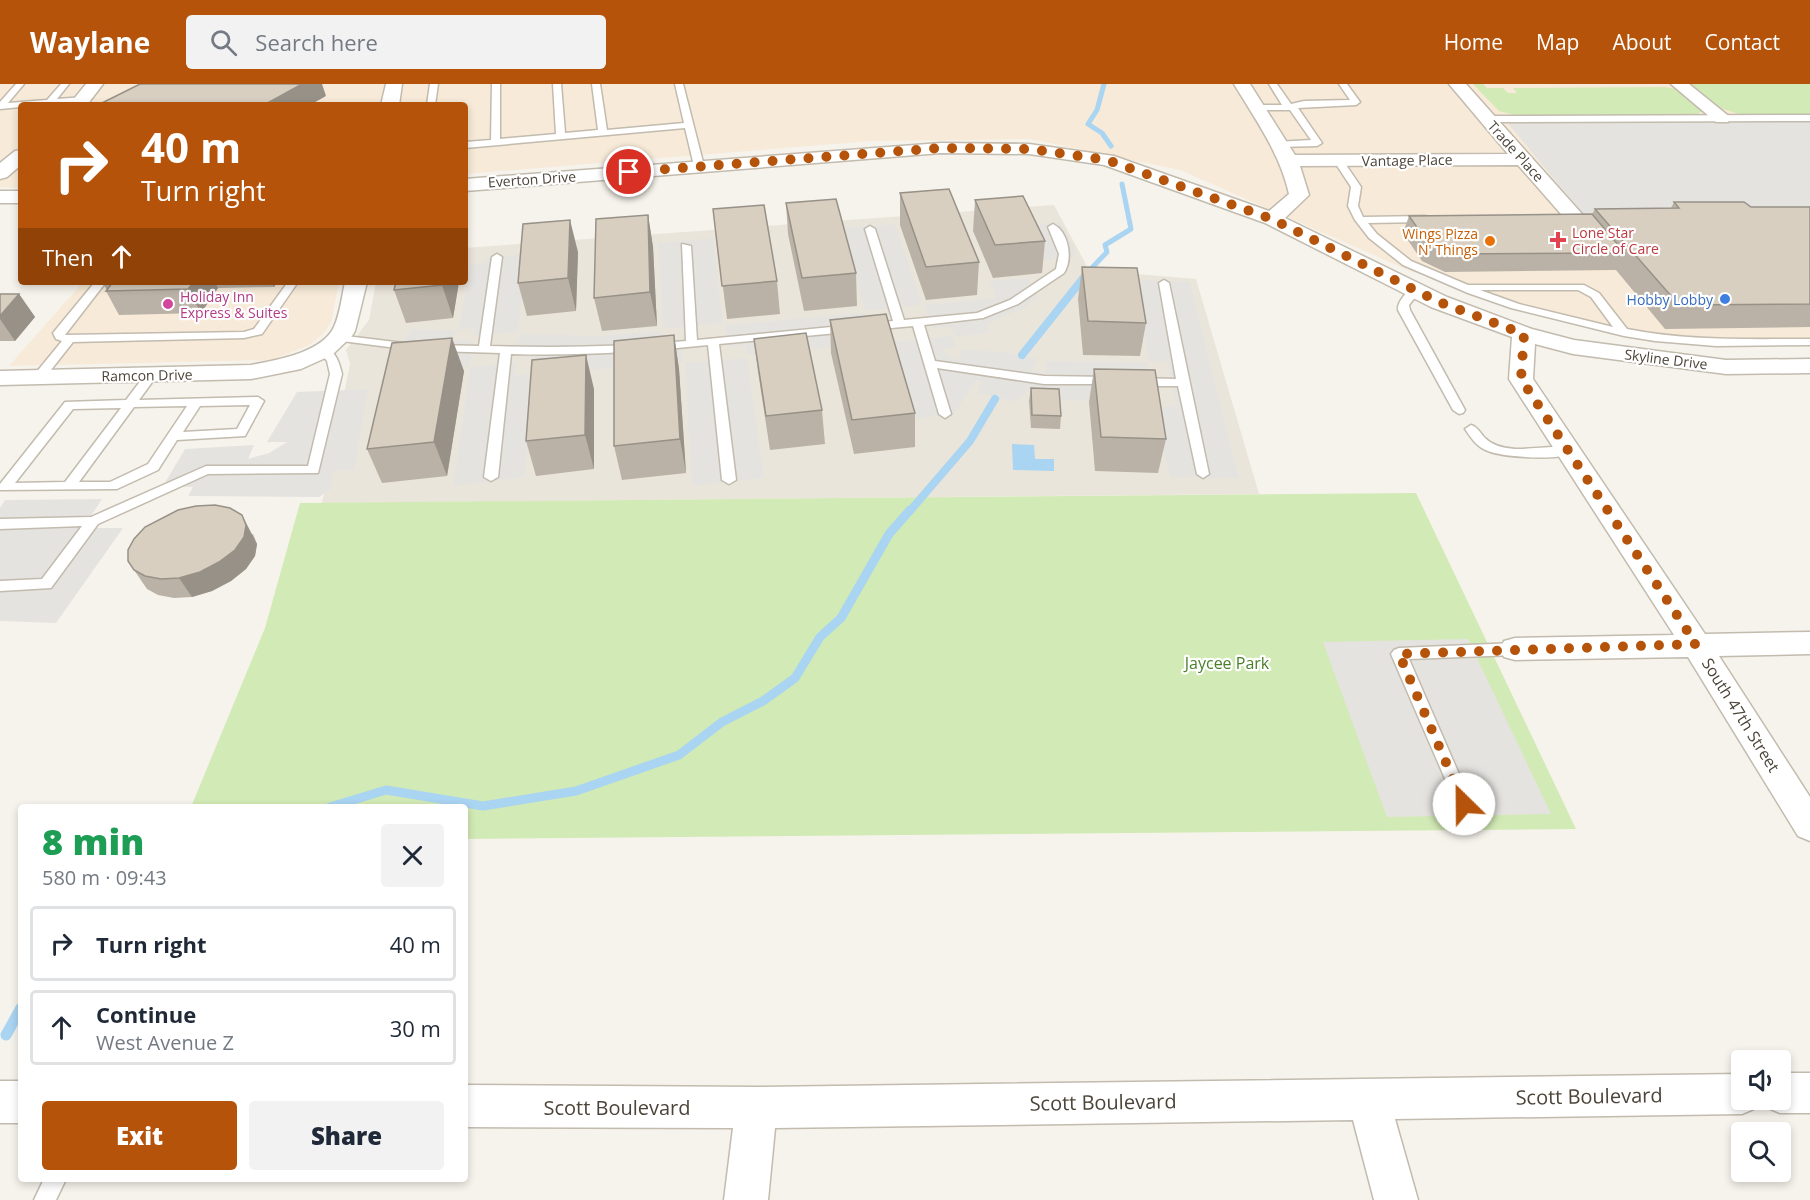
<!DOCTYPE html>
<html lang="en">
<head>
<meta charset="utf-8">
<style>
  body { margin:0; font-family:"Open Sans",sans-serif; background:#f2f2f3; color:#1f2937; height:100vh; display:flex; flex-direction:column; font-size:22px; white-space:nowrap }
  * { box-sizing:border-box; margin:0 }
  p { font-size:20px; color:#747a83 }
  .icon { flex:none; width:33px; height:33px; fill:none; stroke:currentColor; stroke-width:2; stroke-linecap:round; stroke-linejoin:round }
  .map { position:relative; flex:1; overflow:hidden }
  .details { position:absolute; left:18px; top:720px; width:450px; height:378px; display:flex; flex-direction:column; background:#fff; border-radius:6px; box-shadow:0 3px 9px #0003 }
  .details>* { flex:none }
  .guide { position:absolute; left:18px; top:18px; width:450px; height:183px; border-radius:6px; box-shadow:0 3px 9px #0003; background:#b45309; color:#fff; overflow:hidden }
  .buttons { position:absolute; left:1731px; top:966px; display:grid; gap:12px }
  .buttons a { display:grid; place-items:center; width:60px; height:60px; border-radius:6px; background:#fff; box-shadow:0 3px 9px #0003; font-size:30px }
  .pin { position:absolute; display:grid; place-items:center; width:51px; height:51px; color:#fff; margin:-26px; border:3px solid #fff; border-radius:50%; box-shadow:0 2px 6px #0007 }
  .me { position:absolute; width:66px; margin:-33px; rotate:337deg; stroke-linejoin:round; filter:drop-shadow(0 0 4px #0008) }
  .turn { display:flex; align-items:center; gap:21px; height:126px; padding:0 24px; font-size:27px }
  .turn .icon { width:78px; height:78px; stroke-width:2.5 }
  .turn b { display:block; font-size:42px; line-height:51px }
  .then { display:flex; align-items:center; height:57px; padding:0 24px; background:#0003; gap:12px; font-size:22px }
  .round { display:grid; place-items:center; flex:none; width:63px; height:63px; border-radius:6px; background:#f2f2f3 }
  .head { display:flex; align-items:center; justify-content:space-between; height:102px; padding:0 24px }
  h1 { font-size:36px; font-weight:800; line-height:45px; color:#1e9e55 }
  .primary-button { display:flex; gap:12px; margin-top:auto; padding:12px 24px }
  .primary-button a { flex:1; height:69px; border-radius:6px; background:#b45309; color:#fff; font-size:24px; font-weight:800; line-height:69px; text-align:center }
  .primary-button a+a { background:#f2f2f3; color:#1f2937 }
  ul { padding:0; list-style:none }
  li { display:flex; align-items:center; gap:18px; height:75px; margin:0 12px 9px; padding:0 12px; border:3px solid #e0e1e3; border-radius:6px }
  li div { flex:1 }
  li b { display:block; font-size:22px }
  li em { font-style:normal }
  header { display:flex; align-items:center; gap:36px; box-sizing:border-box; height:84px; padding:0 30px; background:#b45309; color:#fff }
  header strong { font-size:28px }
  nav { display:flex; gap:33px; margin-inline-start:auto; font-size:21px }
  .search { width:420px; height:54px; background:#f2f2f3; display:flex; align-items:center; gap:15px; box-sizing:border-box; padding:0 21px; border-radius:6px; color:#747a83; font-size:22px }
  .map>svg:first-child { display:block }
  .residential { fill:#eae5da }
  .commercial { fill:#f7ead8 }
  .green { fill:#d2eab5 }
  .parking { fill:#e5e3e0 }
  .water { fill:#a9d4f2 }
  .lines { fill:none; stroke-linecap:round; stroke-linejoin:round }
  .stream-far3 { stroke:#a9d4f2; stroke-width:5 }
  .stream-far2 { stroke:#a9d4f2; stroke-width:8 }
  .stream-far1 { stroke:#a9d4f2; stroke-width:9 }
  .stream { stroke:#a9d4f2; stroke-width:11 }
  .lane-casing { stroke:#c2bbae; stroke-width:3 }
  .street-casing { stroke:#c2bbae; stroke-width:3 }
  .lane { fill:#fff; fill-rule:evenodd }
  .street { fill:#fff; fill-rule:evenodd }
  .wall { fill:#bab2a6 }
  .shaded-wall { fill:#979187 }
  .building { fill:#d8cfc1; stroke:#979187; stroke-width:1.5 }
  .route { stroke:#b45309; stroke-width:10; stroke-dasharray:0 18 }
  .health-dot { fill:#e0444e; stroke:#fff; stroke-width:2 }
  .food-dot { fill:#e8710a; stroke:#fff; stroke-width:2 }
  .shop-dot { fill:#3f7fe0; stroke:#fff; stroke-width:2 }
  .hotel-dot { fill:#d1479c; stroke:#fff; stroke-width:2 }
  .labels { text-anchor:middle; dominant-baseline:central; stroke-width:4.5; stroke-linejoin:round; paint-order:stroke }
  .far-street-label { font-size:14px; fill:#4b4439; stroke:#fff }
  .far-health-label { font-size:14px; fill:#be3a42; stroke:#fff; text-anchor:start }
  .far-food-label { font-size:14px; fill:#c56008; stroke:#fff; text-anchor:end }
  .far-hotel-label { font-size:14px; fill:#b23c85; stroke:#fff; text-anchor:start }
  .far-shop-label { font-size:14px; fill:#366cbe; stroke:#fff; text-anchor:end }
  .park-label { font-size:16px; fill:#4a7f2a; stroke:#fff }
  .street-label { font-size:16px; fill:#4b4439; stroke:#fff }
  .near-street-label { font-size:20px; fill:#4b4439; stroke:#fff }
</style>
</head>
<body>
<header>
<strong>Waylane</strong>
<div class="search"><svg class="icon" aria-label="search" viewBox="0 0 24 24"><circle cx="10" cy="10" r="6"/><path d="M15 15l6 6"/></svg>Search here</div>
<nav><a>Home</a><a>Map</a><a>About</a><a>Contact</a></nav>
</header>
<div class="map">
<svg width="1810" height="1116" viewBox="0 0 1810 1116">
  <rect width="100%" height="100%" fill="#f6f3ec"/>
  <polygon class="residential" points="1054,121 1089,186 1196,195 1259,410 322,419 350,280 346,266 369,236 376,198 465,198 465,164"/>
  <g class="commercial">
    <polygon points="0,0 1810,0 1810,261 1709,262 1552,234 1410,187 1180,86 1030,55 871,57 465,90 465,21 21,21 21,104 0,103"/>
    <polygon points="83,198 339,198 331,238 323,250 309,261 272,276 9,282"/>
  </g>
  <g class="green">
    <polygon points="1473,0 1483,0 1487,4 1503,4 1508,9 1517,9 1513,4 1665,3 1676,5 1702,27 1696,31 1515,31 1499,27"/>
    <polygon points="1691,0 1810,0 1810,30 1742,31 1720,24"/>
    <polygon points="1416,409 1576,745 465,755 465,723 191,723 265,544 300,419"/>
  </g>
  <g class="parking">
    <polygon points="1501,31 1810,31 1810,128 1582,129"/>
    <polygon points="1060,138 1075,166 1075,173 1043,176 1024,142"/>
    <polygon points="895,140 922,221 865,227 842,144"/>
    <polygon points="713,154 723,239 663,245 658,159"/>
    <polygon points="526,170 518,248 474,252 475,244 459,246 470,181 485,179 486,174"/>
    <polygon points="1028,194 1038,213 1024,224 987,240 989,249 955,253 950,243 933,244 924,221 996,214 990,197"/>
    <polygon points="1139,196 1190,198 1239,394 1170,393 1154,323 1176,322 1168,278 1149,277 1139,214"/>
    <polygon points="864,229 866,238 892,258 952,252 956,263 941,265 949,273 960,276 961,265 1003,268 1038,275 1032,286 1045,289 1046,277 1147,278 1153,319 1032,315 1031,304 1016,318 977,309 981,298 976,296 954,330 916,335 892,258 747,271 745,261 727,263 725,241"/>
    <polygon points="412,245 456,247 452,256 473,257 470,283 516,278 514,291 532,290 525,393 453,402 470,283 404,282 405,254"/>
    <polygon points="662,247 663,257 681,255 682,278 587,286 535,285 536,274 509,272 521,250 599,252"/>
    <polygon points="747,274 764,394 692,402 685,279"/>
    <polygon points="368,305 354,386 333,387 331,405 319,413 188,412 193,403 163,402 185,365 254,361 248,375 269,369 287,358 267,358 297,308"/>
    <polygon points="102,415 83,444 123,444 56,539 0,537 0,424 5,416"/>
    <polygon points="1468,555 1551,730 1387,733 1323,558"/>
  </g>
  <polygon class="water" points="1012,360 1034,361 1035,375 1054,375 1054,387 1013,386"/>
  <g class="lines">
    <g class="stream-far3">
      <polyline points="1104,0 1097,26 1088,40 1102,49 1111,62"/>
      <polyline points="1087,189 1107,168 1105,161 1131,145 1122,100"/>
    </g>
    <g class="stream-far2">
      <polyline points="1022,271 1089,187"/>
      <polyline points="909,428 970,357 995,315"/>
    </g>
    <polyline class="stream-far1" points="330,723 386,706 483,722 576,707 679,671 722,638 763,617 795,594 820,553 841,534 889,450 910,426"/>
    <polyline class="stream" points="6,951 21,924"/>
    <defs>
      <g id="lane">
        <polygon points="16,0 24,0 8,19 47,16 61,0 69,0 57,15 84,13 88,16 84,19 21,21 21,23 0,25 0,18"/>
        <polygon points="430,0 438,0 435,21 427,21"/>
        <polygon points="492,0 500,0 500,55 556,50 553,0 561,0 565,49 598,46 592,0 600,0 607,46 684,39 675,0 683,0 704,82 699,85 694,82 685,44 465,64 465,58 491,56"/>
        <polygon points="1269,0 1277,0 1291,20 1304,17 1350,16 1339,0 1347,0 1360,18 1356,21 1298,24 1322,59 1317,62 1279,63 1274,60 1276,58 1311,56 1290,26 1253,26 1252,24 1256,21 1282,21"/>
        <polygon points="1810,31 1810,37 1488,38 1484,35 1488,32"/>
        <path d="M 1336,75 L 1342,75 L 1361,103 L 1358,122 L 1363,133 L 1426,132 L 1431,135 L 1426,138 L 1368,139 L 1377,150 L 1411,177 L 1468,201 L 1584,201 L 1599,209 L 1627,245 C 1688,257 1748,255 1810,255 L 1810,261 L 1716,262 L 1655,257 L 1624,252 L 1511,224 L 1468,209 L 1403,181 L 1369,154 L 1355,136 L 1348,122 L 1351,103 L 1334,77 ZM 1480,206 L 1578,206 L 1591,213 L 1613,243 L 1519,220 Z"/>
        <path d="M 1053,140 C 1069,148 1073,175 1064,189 L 1018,220 L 983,234 L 924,241 L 935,277 L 1044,292 L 1111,293 L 1117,297 L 1115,300 L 1044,300 L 937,284 L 951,330 L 945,334 L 939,330 L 913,242 L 719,260 L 736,396 L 729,400 L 722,396 L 708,261 C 642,268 577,272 511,270 L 498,393 L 491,397 L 484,393 L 500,269 L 436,267 L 430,264 L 436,261 L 479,262 L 492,173 L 497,170 L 502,173 L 490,262 C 556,264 621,263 686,257 L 682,160 L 691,162 L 697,256 L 893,237 L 865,145 L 870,142 L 875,145 L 904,236 L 977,229 L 1010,216 L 1056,185 L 1059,170 L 1048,143 Z"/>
        <polygon points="1164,196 1169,199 1209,390 1203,394 1197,390 1178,302 1138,302 1132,298 1138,294 1176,295 1159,199"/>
        <polygon points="95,198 106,198 65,251 244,248 254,245 288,198 298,198 262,250 244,254 73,258 43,296 35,296 35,290 62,257 56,255 53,249"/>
        <path d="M 1416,203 L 1421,206 L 1409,221 L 1410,226 L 1465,326 L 1463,329 L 1459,330 L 1453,326 L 1398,226 C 1397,218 1408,205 1416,203 Z"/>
        <polygon points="338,251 412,260 418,263 412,266 334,256 334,252"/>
        <path d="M 324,263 C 336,267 339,278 342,290 L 318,389 L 208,390 L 98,440 L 51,504 L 0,507 L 0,497 L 42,495 L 82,442 L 0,445 L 0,435 L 91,433 L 206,382 L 308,382 L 330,290 L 327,277 L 318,266 Z"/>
        <path d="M 152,286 L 158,290 L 139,316 L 258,313 L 264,317 L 245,352 L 177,356 L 158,386 L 117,405 L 0,406 L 0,400 L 65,318 L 126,316 L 148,287 ZM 250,321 L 237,345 L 183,348 L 200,322 ZM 187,322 L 148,380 L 110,398 L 79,398 L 134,323 ZM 121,324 L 65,398 L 15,399 L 73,325 Z"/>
        <path d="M 1471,341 C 1478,343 1480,349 1485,354 C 1493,362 1504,364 1515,365 C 1528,366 1568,359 1575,367 C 1564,378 1503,373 1488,367 C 1477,363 1471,354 1465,345 Z"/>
        <polygon points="1515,559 1520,561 1523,565 1520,569 1515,571 1409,575 1472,720 1470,725 1464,727 1458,725 1456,720 1391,570 1394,566 1399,564"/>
        <polygon points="44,1095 66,1095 56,1116 34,1116"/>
      </g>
      <g id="street">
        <polygon points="86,0 103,0 87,21 69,21"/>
        <polygon points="386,0 402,0 399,21 381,21"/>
        <path d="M 1234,0 L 1250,0 L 1295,71 L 1508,70 L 1449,0 L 1466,0 L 1582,130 L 1585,134 L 1582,138 L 1568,138 L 1518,81 L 1300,82 L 1309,111 L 1285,134 L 1447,213 L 1532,245 L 1574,256 L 1726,276 L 1810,275 L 1810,289 L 1726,290 L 1573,270 L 1535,260 L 1533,295 L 1705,550 L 1810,548 L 1810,570 L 1719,572 L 1810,713 L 1810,757 L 1798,752 L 1688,573 L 1515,576 L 1504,573 L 1500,565 L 1504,557 L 1515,554 L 1674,551 L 1509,295 L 1512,253 L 1431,223 L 1265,139 L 1104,81 L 1029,70 L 941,69 L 465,107 L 465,95 L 941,59 L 1029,60 L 1114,72 L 1269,127 L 1289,110 C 1280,69 1255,35 1234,0 Z"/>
        <polygon points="1671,0 1689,0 1731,34 1728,38 1716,38"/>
        <polygon points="21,66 21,81 7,93 0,95 0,79 15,67"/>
        <rect x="0" y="107" width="21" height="12"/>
        <path d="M 345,198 L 367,198 L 355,247 L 352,252 L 332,271 L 301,285 L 251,295 L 0,301 L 0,287 L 251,281 C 276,276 322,269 334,243 C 340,230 342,212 345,198 Z"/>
        <polygon points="1780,989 1810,989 1810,1029 1780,1029 1766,1023 1762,1016 1780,1016"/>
        <polygon points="1742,990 1742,1016 1760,1016 1756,1024 1742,1030 1395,1035 1418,1116 1374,1116 1353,1036 775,1044 768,1116 724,1116 733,1044 465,1043 465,1001 756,1003"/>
        <rect x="0" y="997" width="21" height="42"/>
      </g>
    </defs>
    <use href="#lane" class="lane-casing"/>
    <use href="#street" class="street-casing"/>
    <use href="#lane" class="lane"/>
    <use href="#street" class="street"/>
  </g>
  <g class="wall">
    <polygon points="900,109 979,178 977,211 926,216 900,141"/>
    <polygon points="975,116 1045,157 1042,189 993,194 973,147"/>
    <polygon points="1674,118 1751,123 1810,123 1810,243 1665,245 1616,186 1445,188 1422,177 1403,149 1409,132 1592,130 1595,125 1671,124"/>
    <polygon points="786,119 856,189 857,222 804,227 788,150"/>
    <polygon points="713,125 777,197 780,230 727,235"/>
    <polygon points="648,131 653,163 657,242 602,247 594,214"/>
    <polygon points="578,168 576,227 527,232 518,199"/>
    <polygon points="1082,183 1146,239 1140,272 1083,271 1078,215"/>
    <polygon points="102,198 277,198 274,203 218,204 201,229 119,231 106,207 107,206"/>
    <polygon points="459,198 453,234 406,239 394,206"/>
    <polygon points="0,210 19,210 35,233 15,257 0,257"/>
    <polygon points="830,236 915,329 915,363 854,370 831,269"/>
    <polygon points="674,251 679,285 686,389 622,396 614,362"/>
    <polygon points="754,255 822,326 825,360 770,366 758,288"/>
    <polygon points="1094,285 1166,355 1158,389 1095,387 1089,318"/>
    <polygon points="464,287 447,392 382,399 367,365"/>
    <polygon points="1031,304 1061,332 1060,345 1031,344 1029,317"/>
    <polygon points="594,305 594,385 536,392 526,357"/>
    <polygon points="253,450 257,460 255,472 246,485 231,497 212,507 192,513 174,514 158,511 147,505 134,486"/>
  </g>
  <g class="shaded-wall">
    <polygon points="302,0 322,0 326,12 310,21 264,21"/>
    <polygon points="648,131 653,163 657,242 650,208"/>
    <polygon points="570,136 578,168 576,227 568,194"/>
    <polygon points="194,198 215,198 218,204 201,229 188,205"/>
    <polygon points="272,198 277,198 274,203"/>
    <polygon points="442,198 459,198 453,234 442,201"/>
    <polygon points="19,210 35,233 15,257 0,235 0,232"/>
    <polygon points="674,251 679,285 686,389 680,355"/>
    <polygon points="452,254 464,287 447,392 434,358"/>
    <polygon points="586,271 594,305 594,385 585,351"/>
    <polygon points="242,431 257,460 255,472 246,485 231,497 212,507 192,513 179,494"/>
  </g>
  <g class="building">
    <polygon points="140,0 302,0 264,21 114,21 102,19"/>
    <polygon points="949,105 979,178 926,183 900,109"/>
    <polygon points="1023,112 1045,157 995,161 975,116"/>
    <polygon points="836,115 856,189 802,194 786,119"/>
    <polygon points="1674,118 1744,118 1751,123 1810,123 1810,220 1679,221 1595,125 1679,124"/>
    <polygon points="764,121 777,197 722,202 713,125"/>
    <polygon points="1592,130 1625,169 1452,170 1428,159 1409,132"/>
    <polygon points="648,131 650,208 594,214 596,135"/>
    <polygon points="570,136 568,194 518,199 523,140"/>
    <polygon points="1082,183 1137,184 1146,239 1088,237"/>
    <polygon points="113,198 194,198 188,205 106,207"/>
    <polygon points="396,198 442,198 442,201 394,206"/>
    <polygon points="0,210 19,210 0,232"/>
    <polygon points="886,230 915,329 852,336 830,236"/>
    <polygon points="806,249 822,326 766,332 754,255"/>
    <polygon points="674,251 680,355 614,362 614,257"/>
    <polygon points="452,254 434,358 367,365 392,259"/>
    <polygon points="586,271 585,351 526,357 532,276"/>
    <polygon points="1094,285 1155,286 1166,355 1101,353"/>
    <polygon points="1031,304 1059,305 1061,332 1032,331"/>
    <polygon points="215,421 230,424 242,431 246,441 244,453 235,466 219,478 200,488 179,494 161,495 145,492 134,486 128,477 128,466 134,455 145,443 178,426 196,422"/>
  </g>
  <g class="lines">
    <polyline class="route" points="629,88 941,64 1029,65 1107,76 1272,135 1439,218 1524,250 1521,295 1696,560 1399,570 1464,720"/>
  </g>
  <path class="health-dot" d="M1555 147h6v6h6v6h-6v6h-6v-6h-6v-6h6z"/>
  <circle class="food-dot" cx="1490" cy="157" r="6"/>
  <circle class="shop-dot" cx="1725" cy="215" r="6"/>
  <circle class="hotel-dot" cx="168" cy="220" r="6"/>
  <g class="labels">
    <g class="far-street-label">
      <text transform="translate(1516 67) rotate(48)">Trade Place</text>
      <text transform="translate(1407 76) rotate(-1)">Vantage Place</text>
      <text transform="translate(532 95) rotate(-4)">Everton Drive</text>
      <text transform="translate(1666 275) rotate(7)">Skyline Drive</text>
      <text transform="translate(147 291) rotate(-1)">Ramcon Drive</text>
    </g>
    <g class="far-health-label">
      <text x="1572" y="148">Lone Star<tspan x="1572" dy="16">Circle of Care</tspan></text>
    </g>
    <g class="far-food-label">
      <text x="1478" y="149">Wings Pizza<tspan x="1478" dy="16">N' Things</tspan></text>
    </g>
    <g class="far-hotel-label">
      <text x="180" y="212">Holiday Inn<tspan x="180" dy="16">Express &amp; Suites</tspan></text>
    </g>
    <g class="far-shop-label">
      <text x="1713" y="215">Hobby Lobby</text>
    </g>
    <g class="park-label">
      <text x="1227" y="579">Jaycee Park</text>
    </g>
    <g class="street-label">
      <text transform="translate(1741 631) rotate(58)">South 47th Street</text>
    </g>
    <g class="near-street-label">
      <text transform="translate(1589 1012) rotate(-1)">Scott Boulevard</text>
      <text transform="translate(1103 1018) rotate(-1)">Scott Boulevard</text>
      <text x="617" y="1023">Scott Boulevard</text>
    </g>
  </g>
</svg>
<div class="buttons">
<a><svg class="icon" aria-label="sound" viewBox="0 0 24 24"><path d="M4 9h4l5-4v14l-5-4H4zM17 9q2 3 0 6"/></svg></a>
<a><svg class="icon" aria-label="search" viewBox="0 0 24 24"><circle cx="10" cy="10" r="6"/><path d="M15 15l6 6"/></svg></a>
</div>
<div class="pin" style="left:629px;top:88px;background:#d93025"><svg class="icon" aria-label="arrive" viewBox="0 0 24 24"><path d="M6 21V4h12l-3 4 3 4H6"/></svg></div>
<svg class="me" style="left:1464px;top:720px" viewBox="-20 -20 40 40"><circle r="19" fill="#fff"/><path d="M0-13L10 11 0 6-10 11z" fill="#b45309"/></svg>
<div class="guide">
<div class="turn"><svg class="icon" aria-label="right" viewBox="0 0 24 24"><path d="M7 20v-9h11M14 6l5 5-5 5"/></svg><div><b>40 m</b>Turn right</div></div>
<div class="then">Then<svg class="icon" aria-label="ahead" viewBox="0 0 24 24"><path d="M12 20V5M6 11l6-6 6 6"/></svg></div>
</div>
<section class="details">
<div class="head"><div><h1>8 min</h1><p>580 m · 09:43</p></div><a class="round"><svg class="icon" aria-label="close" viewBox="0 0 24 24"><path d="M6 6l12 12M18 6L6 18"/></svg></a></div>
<ul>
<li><svg class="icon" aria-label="right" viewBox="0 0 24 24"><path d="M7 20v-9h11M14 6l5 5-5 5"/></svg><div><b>Turn right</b></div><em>40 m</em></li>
<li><svg class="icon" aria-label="ahead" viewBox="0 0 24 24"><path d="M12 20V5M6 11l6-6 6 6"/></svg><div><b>Continue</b><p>West Avenue Z</p></div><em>30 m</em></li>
</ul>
<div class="primary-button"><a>Exit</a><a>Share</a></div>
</section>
</div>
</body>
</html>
